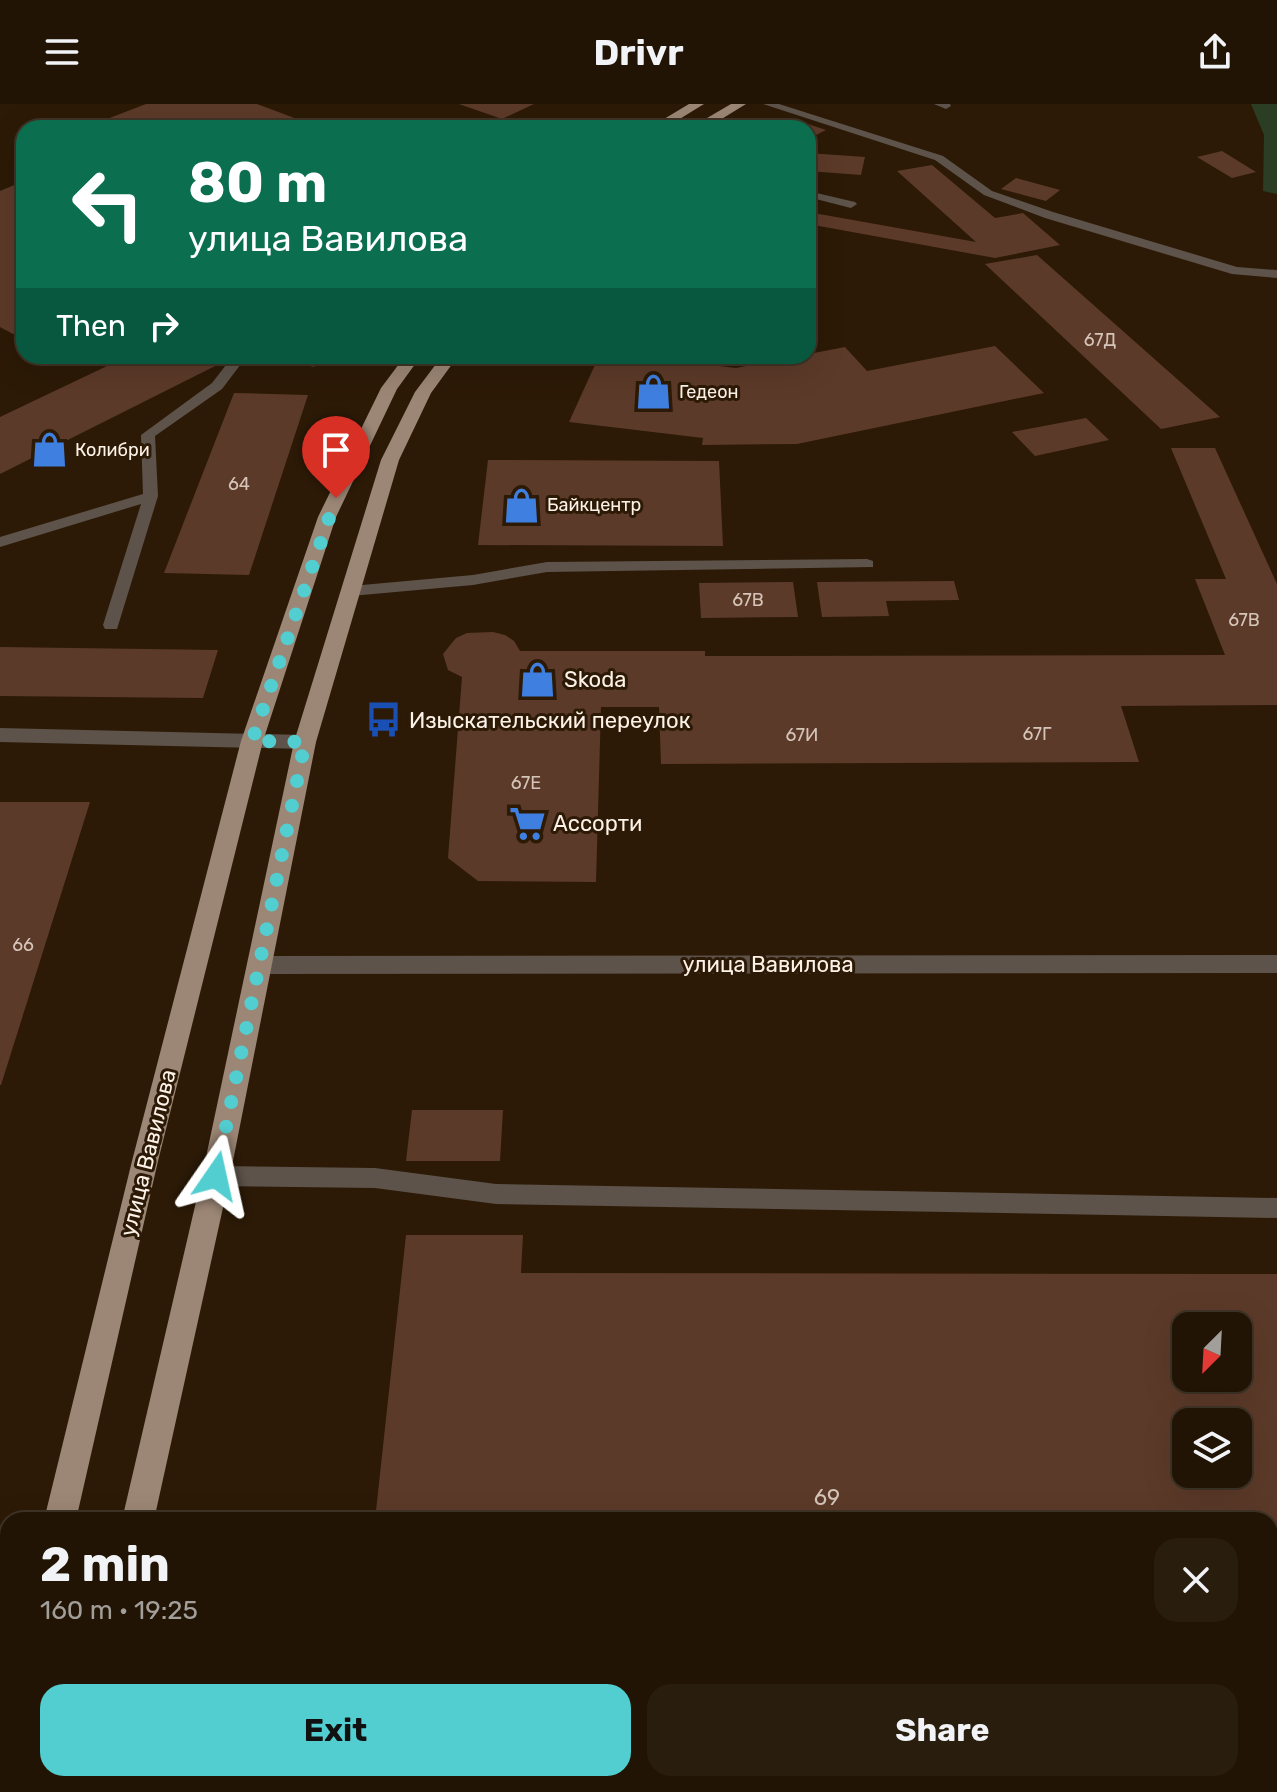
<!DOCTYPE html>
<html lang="en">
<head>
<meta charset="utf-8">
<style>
  body { margin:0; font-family:Rubik,sans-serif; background:#291d0e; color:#f1f3f6; height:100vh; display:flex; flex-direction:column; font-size:30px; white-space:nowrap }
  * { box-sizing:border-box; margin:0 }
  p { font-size:26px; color:#a29e9a }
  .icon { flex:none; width:44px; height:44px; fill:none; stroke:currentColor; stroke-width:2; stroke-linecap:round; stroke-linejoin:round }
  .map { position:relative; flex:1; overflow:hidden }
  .sheet { position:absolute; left:0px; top:1408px; width:1278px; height:280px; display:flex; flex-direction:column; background:#211404; border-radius:24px 24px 0 0; box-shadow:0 8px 32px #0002,0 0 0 2px #3e3326 }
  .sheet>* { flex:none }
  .hud { position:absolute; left:16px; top:16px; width:800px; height:244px; border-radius:24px; box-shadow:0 8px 32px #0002,0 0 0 2px #3e3326; background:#0b6e4f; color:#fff; overflow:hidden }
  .needle { width:52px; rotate:204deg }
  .tools { position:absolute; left:1172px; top:1208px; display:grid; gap:16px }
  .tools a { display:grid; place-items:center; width:80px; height:80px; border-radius:16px; background:#211404; box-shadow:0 8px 32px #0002,0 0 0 2px #3e3326; font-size:40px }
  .pin { position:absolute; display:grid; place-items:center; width:68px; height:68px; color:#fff; margin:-82px -34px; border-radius:50% 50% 50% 0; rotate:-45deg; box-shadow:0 0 8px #0007 }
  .pin .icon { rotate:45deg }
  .me { position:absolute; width:88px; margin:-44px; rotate:11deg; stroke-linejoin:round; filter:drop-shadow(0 0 6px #0008) }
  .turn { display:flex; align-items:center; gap:28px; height:168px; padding:0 40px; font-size:36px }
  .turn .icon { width:104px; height:104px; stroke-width:2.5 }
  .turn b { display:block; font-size:56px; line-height:68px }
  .then { display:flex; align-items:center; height:76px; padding:0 40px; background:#0003; gap:16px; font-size:30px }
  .round { display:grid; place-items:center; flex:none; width:84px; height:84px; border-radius:24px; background:#291d0e }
  .head { display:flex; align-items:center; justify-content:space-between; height:136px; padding:0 40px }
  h1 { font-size:48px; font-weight:700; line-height:60px }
  .action { display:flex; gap:16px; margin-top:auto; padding:16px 40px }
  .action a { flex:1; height:92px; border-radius:24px; background:#52cdd0; color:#111; font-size:32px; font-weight:700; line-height:92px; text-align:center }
  .action a+a { background:#291d0e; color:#f1f3f6 }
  header { display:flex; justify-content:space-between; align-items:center; height:104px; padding:0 40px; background:#211404; font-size:36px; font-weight:700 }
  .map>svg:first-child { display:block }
  .green { fill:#2b3d22 }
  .building { fill:#5c3a29; fill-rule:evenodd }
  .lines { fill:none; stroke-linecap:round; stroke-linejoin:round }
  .service { fill:#5d534a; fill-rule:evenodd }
  .minor { fill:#5d534a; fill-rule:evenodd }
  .primary { fill:#9c8675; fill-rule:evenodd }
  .route { stroke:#52cdd0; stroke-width:14; stroke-dasharray:0 25.2 }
  .labels { text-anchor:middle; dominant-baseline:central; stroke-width:6; stroke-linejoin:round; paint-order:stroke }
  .number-label { font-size:18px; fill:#d5c4b8 }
  .far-poi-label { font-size:18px; fill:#fdf2e8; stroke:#2c1a06; text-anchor:start }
  .poi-label { font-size:22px; fill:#fdf2e8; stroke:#2c1a06; text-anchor:start }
  .street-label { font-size:22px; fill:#fdf2e8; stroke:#2c1a06 }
  .near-number-label { font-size:22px; fill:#d5c4b8 }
</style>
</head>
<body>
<header><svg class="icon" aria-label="menu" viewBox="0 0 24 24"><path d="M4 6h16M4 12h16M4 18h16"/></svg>Drivr<svg class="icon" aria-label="share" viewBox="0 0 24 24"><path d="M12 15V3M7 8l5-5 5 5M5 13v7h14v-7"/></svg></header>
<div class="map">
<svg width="1277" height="1688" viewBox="0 0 1277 1688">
  <rect width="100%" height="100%" fill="#2c1a06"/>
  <polygon class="green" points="1251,0 1277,0 1277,90 1263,87 1264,31"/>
  <g class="building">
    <polygon points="146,0 257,0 321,24 103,24 94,20"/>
    <polygon points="459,0 534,0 502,15"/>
    <polygon points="808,20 826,26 808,35 808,24 799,24"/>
    <polygon points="1222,47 1256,68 1232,74 1197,53"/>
    <polygon points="808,49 865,53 861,71 808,67"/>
    <polygon points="932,61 995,114 1023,109 1060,141 995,154 808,120 808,108 976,138 897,67"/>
    <polygon points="1016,74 1060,86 1046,97 1001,85"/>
    <polygon points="24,77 24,225 13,230 0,223 0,87"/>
    <polygon points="1037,151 1220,313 1161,325 985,160"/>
    <polygon points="995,242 1044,289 797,340 702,341 703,334 569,318 599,252 633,252 736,264 845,243 867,267"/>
    <polygon points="128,252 231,254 0,370 0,313"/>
    <polygon points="267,252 325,252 314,263"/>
    <polygon points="234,289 308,291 249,471 164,469"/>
    <polygon points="1086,314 1109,336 1035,352 1012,328"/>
    <polygon points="1171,344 1215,344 1277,480 1277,601 1121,602 1139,658 661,660 659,603 601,603 596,778 478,777 448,754 462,573 448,566 443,550 456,534 467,529 493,528 505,531 514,537 520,547 705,547 705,552 1225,551 1195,475 1226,475"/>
    <polygon points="488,356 719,357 723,442 478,441"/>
    <polygon points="954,477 959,496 886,497 889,512 822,513 817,478"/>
    <polygon points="793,478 798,513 701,514 699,479"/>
    <polygon points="0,543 218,546 203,594 0,592"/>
    <polygon points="0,698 90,698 1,981 0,981"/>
    <polygon points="412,1006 503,1006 500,1057 406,1057"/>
    <path d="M 406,1131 L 523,1131 L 521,1169 L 1277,1170 L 1277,1688 L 344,1688 L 345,1680 L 1270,1680 L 1270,1416 L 375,1416 ZM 1186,1222 L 1238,1222 L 1238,1274 L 1186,1274 ZM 1186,1318 L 1238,1318 L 1238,1370 L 1186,1370 Z"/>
  </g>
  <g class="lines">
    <g class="service">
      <polygon points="763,0 779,0 943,52 992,87 1053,108 1237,163 1277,166 1277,174 1232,170 1045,114 984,91 935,56"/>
      <polygon points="934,0 950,0 951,2 946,5"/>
      <polygon points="429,15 437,15 451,24 438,24 429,19"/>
      <polygon points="808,87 855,98 857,100 851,104 808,93"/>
      <polygon points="233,252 247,252 222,285 155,332 158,392 117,525 105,525 103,521 141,400 0,443 0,433 143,390 141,331 212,279"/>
      <polygon points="867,455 873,457 873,463 547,468 473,481 351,492 343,487 351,482 473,471 547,458"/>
      <polygon points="216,1062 375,1064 496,1080 1277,1094 1277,1114 496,1100 375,1084 216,1082 208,1079 205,1072 208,1065"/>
    </g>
    <g class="minor">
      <polygon points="0,624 305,631 313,633 316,638 313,643 305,645 0,638"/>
      <polygon points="1277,851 1277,869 259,870 250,868 247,861 250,854 259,852"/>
    </g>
    <g class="primary">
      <polygon points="689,0 704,0 665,24 649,24"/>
      <polygon points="731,0 746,0 707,24 690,24"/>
      <polygon points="405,252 421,252 397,285 336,413 263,637 158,1057 76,1416 44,1416 132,1057 241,637 318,413 381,284"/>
      <polygon points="442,252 458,252 431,289 399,356 316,638 230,1072 154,1416 122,1416 202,1072 294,638 381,356 415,288"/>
      <polygon points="8,1618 8,1680 13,1680 0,1687 0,1621"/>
      <polygon points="61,1680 97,1680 95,1688 59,1688"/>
    </g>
  </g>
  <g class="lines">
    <polyline class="route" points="216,1072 305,638 252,637 336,394"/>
  </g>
  <defs>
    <symbol id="shop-bare" viewBox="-9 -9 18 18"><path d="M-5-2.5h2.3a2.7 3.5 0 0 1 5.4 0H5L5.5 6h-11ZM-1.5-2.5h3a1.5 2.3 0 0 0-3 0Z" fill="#3f7fe0" stroke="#2c1a06" stroke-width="2.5" paint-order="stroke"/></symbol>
    <symbol id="bus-bare" viewBox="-9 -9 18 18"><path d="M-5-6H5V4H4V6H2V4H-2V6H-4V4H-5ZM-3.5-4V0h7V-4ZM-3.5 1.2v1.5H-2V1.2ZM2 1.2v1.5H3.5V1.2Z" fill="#1a4fb4" stroke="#2c1a06" stroke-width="2.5" paint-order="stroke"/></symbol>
    <symbol id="supermarket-bare" viewBox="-9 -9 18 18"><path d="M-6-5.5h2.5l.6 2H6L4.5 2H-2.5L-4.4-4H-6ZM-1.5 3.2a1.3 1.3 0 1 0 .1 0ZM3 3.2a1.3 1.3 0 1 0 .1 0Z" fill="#3f7fe0" stroke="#2c1a06" stroke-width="2.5" paint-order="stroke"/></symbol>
  </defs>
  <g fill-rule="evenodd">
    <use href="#shop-bare" x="628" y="262" width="51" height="51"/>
    <use href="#shop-bare" x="24" y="320" width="51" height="51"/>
    <use href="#shop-bare" x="496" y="376" width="51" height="51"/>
    <use href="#shop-bare" x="512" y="550" width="51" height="51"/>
    <use href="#bus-bare" x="358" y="590" width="51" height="51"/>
    <use href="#supermarket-bare" x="502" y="694" width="51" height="51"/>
  </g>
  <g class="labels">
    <g class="number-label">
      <text x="1100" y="236">67Д</text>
      <text x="239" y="380">64</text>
      <text x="748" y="496">67В</text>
      <text x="1244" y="516">67В</text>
      <text x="1037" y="630">67Г</text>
      <text x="802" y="631">67И</text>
      <text x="526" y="679">67Е</text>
      <text x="23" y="841">66</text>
    </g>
    <g class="far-poi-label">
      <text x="679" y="288">Гедеон</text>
      <text x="75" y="346">Колибри</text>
      <text x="547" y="401">Байкцентр</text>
    </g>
    <g class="poi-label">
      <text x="564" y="575">Skoda</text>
      <text x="409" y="616">Изыскательский переулок</text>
      <text x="553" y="719">Ассорти</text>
    </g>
    <g class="street-label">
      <text x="768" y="860">улица Вавилова</text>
      <text transform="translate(148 1049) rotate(-76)">улица Вавилова</text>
    </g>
    <g class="near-number-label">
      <text x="827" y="1393">69</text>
    </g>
  </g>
</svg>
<div class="tools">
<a><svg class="needle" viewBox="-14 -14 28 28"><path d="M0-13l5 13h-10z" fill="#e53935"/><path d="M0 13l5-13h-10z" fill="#a29e9a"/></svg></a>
<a><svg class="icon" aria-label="layers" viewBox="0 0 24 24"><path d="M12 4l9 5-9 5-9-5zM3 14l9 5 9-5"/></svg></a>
</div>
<div class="pin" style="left:336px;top:394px;background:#d93025"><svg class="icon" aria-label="arrive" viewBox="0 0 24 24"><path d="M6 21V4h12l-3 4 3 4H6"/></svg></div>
<svg class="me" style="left:216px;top:1072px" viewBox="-20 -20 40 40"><path d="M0-17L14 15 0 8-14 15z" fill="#52cdd0" stroke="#fff" stroke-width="4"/></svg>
<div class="hud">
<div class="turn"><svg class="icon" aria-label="left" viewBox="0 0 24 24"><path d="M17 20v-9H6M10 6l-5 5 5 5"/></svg><div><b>80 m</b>улица Вавилова</div></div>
<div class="then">Then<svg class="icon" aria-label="right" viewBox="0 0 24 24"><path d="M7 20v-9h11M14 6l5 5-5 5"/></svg></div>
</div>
<section class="sheet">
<div class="head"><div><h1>2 min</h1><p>160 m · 19:25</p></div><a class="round"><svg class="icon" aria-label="close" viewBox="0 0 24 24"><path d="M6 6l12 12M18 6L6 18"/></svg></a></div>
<div class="action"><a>Exit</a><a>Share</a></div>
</section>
</div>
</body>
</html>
